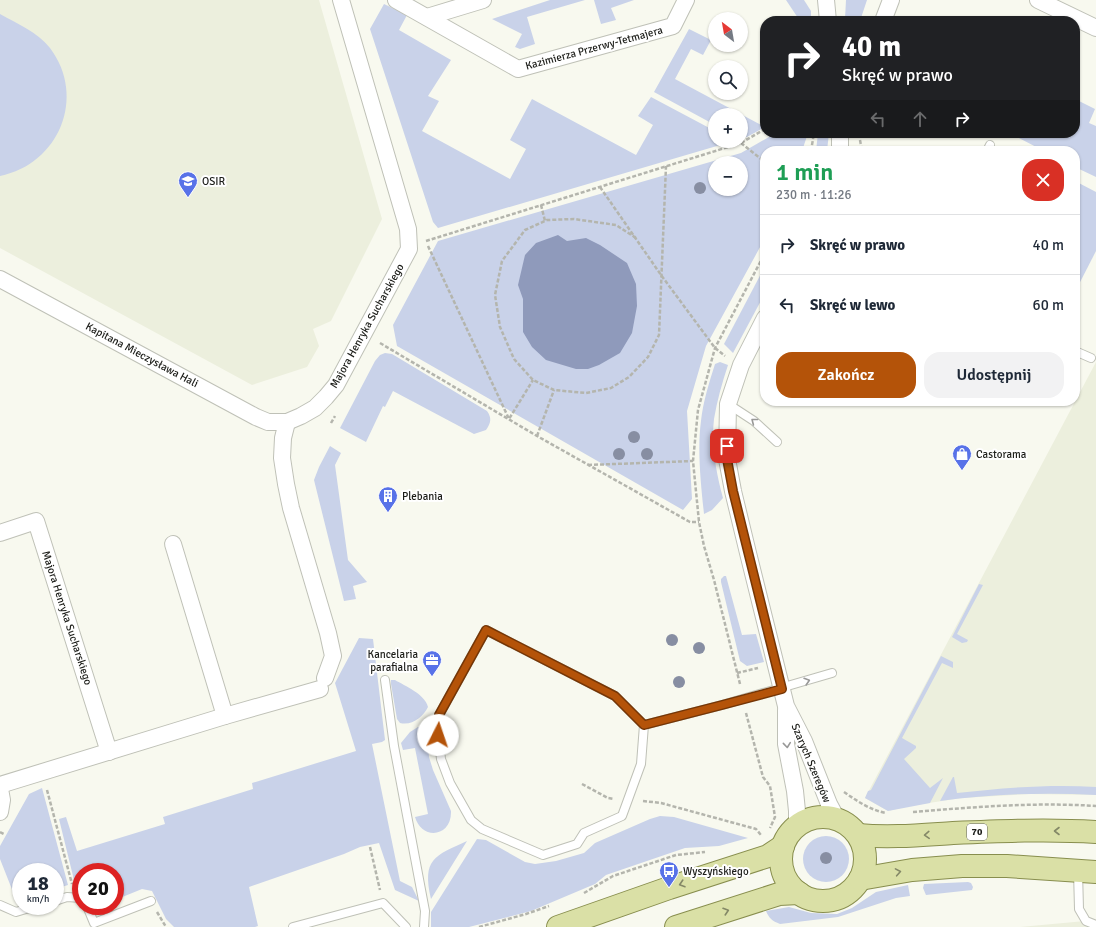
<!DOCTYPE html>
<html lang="pl">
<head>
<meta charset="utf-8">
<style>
  body { margin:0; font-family:Signika,sans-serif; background:#f2f2f3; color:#1f2937; height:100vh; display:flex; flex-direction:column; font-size:15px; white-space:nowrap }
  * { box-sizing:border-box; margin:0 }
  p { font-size:13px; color:#747a83 }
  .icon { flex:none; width:22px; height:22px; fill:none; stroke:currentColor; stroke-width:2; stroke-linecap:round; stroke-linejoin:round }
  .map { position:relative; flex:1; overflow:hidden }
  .sheet { position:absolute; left:760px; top:146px; width:320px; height:260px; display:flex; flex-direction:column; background:#fff; border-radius:16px; box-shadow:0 1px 3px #0004 }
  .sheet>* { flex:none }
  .banner { position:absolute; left:760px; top:16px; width:320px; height:122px; border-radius:16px; box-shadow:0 1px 3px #0004; background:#202124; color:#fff; overflow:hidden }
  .needle { width:26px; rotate:329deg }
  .controls { position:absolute; left:708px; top:12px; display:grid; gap:8px }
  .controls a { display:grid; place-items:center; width:40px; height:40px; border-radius:50%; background:#fff; box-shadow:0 1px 3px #0004; font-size:20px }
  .speed { position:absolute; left:12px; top:863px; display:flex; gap:8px; font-size:20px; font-weight:700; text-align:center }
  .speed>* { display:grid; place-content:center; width:52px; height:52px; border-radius:50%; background:#fff; box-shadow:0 1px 3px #0004; line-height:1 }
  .speed small { font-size:10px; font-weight:400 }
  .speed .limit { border:6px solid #d22; background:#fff; color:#111 }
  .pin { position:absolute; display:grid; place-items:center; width:34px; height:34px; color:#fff; margin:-17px; border-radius:8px; box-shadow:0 2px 6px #0006 }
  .me { position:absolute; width:44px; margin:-22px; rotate:4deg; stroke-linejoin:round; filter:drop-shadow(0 0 3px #0008) }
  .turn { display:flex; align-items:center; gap:14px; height:84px; padding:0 16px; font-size:18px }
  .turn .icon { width:52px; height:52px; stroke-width:2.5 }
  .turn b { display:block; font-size:28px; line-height:34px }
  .lanes { display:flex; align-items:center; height:38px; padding:0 16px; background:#0003; justify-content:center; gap:20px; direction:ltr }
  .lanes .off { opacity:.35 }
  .round { display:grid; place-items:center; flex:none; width:42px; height:42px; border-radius:16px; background:#f2f2f3 }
  .headline { display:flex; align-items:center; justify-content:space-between; height:68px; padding:0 16px }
  h1 { font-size:24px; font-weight:600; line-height:30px; color:#1e9e55 }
  .primary-button { display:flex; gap:8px; margin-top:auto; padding:8px 16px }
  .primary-button a { flex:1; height:46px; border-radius:16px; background:#b45309; color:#fff; font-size:16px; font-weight:600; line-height:46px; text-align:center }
  .primary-button a+a { background:#f2f2f3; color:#1f2937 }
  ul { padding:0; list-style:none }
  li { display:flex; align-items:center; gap:12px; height:60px; padding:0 16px; border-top:1px solid #e0e1e3 }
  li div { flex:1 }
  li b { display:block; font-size:15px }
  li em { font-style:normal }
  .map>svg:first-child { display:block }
  .built { fill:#ecefdd }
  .green { fill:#c9d2e9; fill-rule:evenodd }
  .water { fill:#8f9abb }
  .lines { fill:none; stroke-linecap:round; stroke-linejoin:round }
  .service-casing { stroke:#bfc1b7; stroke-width:10 }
  .minor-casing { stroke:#bfc1b7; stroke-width:18 }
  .primary-casing { stroke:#888e4e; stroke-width:24 }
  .path { stroke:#b4b5ad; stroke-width:2.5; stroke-dasharray:4 2; stroke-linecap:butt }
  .service { stroke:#fff; stroke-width:8 }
  .minor { stroke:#fff; stroke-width:16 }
  .primary { stroke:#dae0a6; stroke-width:22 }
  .tree { fill:#878ea2 }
  .oneway { stroke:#999998 }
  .oneway2 { stroke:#848867 }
  .route-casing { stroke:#753606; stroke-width:10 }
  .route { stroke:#b45309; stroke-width:7 }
  .labels { text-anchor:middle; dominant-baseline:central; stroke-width:4; stroke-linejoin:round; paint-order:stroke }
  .shield { fill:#fff; stroke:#60615e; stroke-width:1 }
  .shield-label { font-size:10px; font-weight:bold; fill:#1c1d19 }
  .street-label { font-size:11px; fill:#1c1d19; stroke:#fff }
  .poi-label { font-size:11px; fill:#1c1d19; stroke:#fff; text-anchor:start }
</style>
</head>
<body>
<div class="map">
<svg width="1096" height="927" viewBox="0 0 1096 927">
  <rect width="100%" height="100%" fill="#f8f9ef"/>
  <g class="built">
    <polygon points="0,0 319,0 382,219 331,321 313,329 319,346 307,367 252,385 0,248"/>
    <polygon points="1096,362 1096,795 1029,794 962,798 909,806 888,811 865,798"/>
    <polygon points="1096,920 1096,927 1019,927 1020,927"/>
  </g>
  <g class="green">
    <polygon points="550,0 585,0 527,17 535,44 520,49 515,47 522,34 492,19"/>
    <polygon points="594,0 634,0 611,8 616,20 601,24"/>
    <polygon points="786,0 804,0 811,11 811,21 800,21"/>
    <polygon points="846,0 867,0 860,21 848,21 845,19"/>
    <polygon points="384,4 407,15 399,30 451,60 428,96 439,101 422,131 510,179 526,149 510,140 532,99 636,155 653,125 638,116 651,97 715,131 715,141 728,141 727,143 438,228 433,222 370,29"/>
    <path d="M 0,14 C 18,24 37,32 50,48 C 87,97 59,164 0,176 Z"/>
    <polygon points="689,29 711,40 703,55 691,49 675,79 763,126 765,123 765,127 747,137 741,138 741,115 715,115 715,125 654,92"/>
    <polygon points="1075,99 1095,109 1089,123 1096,126 1096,177 1075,167 1075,151 1044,151 1009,133 1075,133"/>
    <path d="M 776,133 L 808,133 L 802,151 L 765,151 L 765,238 L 706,346 L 687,411 L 692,499 L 683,510 L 397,346 L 393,325 L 438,241 L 741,153 ZM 715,163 L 741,163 L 741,189 L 715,189 Z"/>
    <polygon points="818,133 829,133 827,151 816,151"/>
    <polygon points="1075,181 1096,192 1096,251 1075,292"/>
    <polygon points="765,266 765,293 733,353 724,344"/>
    <path d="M 385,353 L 392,354 L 487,411 C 492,418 491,423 486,430 L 474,434 L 393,391 L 385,407 L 383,406 L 366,442 L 340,428 L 375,361 L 380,355 Z"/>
    <path d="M 720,362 L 728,365 C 722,383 717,401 714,419 C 711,445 716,472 723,498 L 712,510 L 704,514 C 701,485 697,450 701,421 C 703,402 709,383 715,364 Z"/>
    <polygon points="330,446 341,453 335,465 348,560 367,582 353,586 356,599 344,601 314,480 319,467"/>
    <polygon points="724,576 726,576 742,635 756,634 764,662 747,666 740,661 721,582 721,579"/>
    <polygon points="979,584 983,585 957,634 968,640 967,642 962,643 952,637"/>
    <polygon points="359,638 373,639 385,740 382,742 372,744 400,881 412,887 419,901 395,890 379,843 360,847 344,854 249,887 258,926 255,927 174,927 166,919 152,891 142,889 115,900 115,872 81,872 81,881 74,880 59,819 66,817 77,851 165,824 163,817 253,789 252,783 356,751 335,683"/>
    <polygon points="941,656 953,662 953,668 942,663 902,738 916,746 916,748 904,759 930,788 943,778 930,803 888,811 865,798 868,791 871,790"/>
    <path d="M 391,680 L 395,680 C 405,686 425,694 428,707 C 423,717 412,726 400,723 L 397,719 L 391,684 Z"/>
    <path d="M 418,727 L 423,727 L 427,729 L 429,757 L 433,770 L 451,811 C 452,837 422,841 415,817 L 428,814 L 415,748 L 403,750 L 401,743 L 410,732 Z"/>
    <path d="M 953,777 L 954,777 L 957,793 C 1003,788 1049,784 1096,787 L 1096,795 C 1044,792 991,794 940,801 Z"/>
    <polygon points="42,788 68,885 55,889 55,872 21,872 21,899 15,897 0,859 0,846 29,794"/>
    <polygon points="660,816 674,817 748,838 719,846 685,848 606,875 595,884 531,911 469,927 431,927 431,912 477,839 486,840 525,862 535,864 556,861 584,853 595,843 650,819"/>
    <circle cx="826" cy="859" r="23"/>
    <path d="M 467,841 L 431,899 C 422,859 434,856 467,841 Z"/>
    <polygon points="968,882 971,883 973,887 972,890 926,895 923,888 924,884"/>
    <path d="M 908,885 L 910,896 L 896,898 L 838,917 L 780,924 C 772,921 769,918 766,911 L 789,907 L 811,913 L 837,914 L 852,908 L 876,892 Z"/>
  </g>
  <polygon class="water" points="558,235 567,241 586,238 600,245 627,263 636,284 637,306 632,333 620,353 599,365 588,369 576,369 546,360 532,347 523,332 523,299 518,285 525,255 536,243"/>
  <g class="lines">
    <defs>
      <g id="service">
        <polyline points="987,151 990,145"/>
        <polyline points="1075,351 1091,358"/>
        <polyline points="728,404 754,421 777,442"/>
        <polyline points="385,680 394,746 425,911 424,927"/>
        <polyline points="644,725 641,764 622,816 584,833 577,844 543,855 482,829 471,820 450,783 441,759 438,735 439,715 486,630 615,696 644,725 722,705 832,673"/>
        <polyline points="1078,871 1079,909 1086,921 1096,925"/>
        <polyline points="55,901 67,897 81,898"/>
        <polyline points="0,905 16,912 36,906"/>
        <polyline points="87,906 94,923 151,901"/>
        <polyline points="293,927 383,903 406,927"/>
      </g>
      <g id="minor">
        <polyline points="396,0 518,69 673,26 686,0"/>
        <polyline points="826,0 828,21"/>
        <polyline points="1038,0 1096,28"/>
        <polyline points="427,17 483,0"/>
        <polyline points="883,21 891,0"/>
        <polyline points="840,151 840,133"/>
        <polyline points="0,279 256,417 268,422 287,422 301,416 315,408 326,397 336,385 409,249 408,229 341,0"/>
        <polyline points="765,318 741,365 728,404 727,459 733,491 748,553 786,706 804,741 829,804 837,819"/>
        <polyline points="287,422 283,438 282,458 286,484 291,508 328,633 333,656 325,678"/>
        <polyline points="0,533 36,521 109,752"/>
        <polyline points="173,544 225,716"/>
        <polyline points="786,710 786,744 795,791 797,811 797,826"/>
        <polyline points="0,785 225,716 320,689"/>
        <polyline points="0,789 2,800 0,812"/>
      </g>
      <g id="primary">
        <circle cx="823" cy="859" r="42"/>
        <path d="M 858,835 C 890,838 921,835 953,833 C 1000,831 1049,829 1096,832"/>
        <polyline points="860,879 912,870 962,866 1007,866 1096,872"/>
        <polyline points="558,927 669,888 768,856 783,846"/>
        <polyline points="676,927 779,894 799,893"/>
      </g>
    </defs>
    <use href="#service" class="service-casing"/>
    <use href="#minor" class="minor-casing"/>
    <use href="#primary" class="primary-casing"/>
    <g class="path">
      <polyline points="860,140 862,151"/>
      <polyline points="741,143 765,162"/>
      <polyline points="811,151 814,133"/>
      <polyline points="600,187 661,275 715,348 725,356"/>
      <polyline points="541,205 545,221"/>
      <polyline points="636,238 616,225 574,219 547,220 525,230 502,261 495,295 500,327 514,359 533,380 554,390 586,393 611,388 629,377 648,357 659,335 666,166"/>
      <polyline points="426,241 741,143 765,129"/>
      <polyline points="428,246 509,419 533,380"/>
      <polyline points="380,343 537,436 690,522 699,522"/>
      <polyline points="331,423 335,416"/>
      <polyline points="537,436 554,390"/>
      <polyline points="588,465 693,461"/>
      <polyline points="737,673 758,668"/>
      <polyline points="740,684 714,580 704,546 699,522 693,461 698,410 715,348 765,253"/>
      <polyline points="746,713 763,777 770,786 775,817 770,828"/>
      <polyline points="582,784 608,798 614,799"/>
      <polyline points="47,790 72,884"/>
      <path d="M 844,792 C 857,801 870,810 886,813"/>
      <polyline points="643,801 661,803 756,829 761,835"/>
      <path d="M 913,812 C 974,807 1035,802 1096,806"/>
      <polyline points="0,832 4,834"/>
      <polyline points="370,847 380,890"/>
      <polyline points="584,893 613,876 676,855 705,852"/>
      <polyline points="157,912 166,927"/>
      <polyline points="479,927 526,914 549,906"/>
    </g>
    <use href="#service" class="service"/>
    <use href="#minor" class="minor"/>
    <use href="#primary" class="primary"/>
  </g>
  <g class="tree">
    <circle cx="700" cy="188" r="6"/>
    <circle cx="634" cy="437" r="6"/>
    <circle cx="619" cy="454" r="6"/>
    <circle cx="647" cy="454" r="6"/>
    <circle cx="672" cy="640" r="6"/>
    <circle cx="699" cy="648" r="6"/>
    <circle cx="679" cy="682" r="6"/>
    <circle cx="826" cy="858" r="6"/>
  </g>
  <defs><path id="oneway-chevron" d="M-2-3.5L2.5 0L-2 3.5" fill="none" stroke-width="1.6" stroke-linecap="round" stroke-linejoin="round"/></defs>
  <g class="oneway">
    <use href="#oneway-chevron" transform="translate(754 421) rotate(-142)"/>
    <use href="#oneway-chevron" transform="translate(807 681) rotate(-17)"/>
    <use href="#oneway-chevron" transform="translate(787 745) rotate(84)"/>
  </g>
  <g class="oneway2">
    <use href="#oneway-chevron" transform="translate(1057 831) rotate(180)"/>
    <use href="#oneway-chevron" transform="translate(927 835) rotate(177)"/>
    <use href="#oneway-chevron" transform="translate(898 872) rotate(-10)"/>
    <use href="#oneway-chevron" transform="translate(682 884) rotate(162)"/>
    <use href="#oneway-chevron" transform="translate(726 911) rotate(-18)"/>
  </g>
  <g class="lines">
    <defs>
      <polyline id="route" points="438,735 439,715 486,630 615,696 644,725 722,705 782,689 733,491 727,459 727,446"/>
    </defs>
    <use href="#route" class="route-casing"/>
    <use href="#route" class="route"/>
  </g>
  <defs>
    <symbol id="school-pin" viewBox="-11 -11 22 30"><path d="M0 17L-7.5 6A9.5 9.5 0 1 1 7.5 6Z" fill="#5872e8" stroke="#fff"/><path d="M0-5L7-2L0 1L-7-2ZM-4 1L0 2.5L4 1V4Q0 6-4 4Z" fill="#fff"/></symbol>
    <symbol id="shop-pin" viewBox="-11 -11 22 30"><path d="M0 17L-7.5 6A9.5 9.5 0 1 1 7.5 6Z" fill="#5872e8" stroke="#fff"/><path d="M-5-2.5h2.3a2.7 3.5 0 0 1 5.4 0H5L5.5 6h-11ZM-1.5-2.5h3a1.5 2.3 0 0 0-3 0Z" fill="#fff"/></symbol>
    <symbol id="building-pin" viewBox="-11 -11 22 30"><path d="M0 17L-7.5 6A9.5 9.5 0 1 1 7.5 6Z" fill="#5872e8" stroke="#fff"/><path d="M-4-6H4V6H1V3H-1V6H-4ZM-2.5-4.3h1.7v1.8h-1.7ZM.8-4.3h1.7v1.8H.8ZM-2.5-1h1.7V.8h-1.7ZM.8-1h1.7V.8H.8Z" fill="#fff"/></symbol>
    <symbol id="office-pin" viewBox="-11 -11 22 30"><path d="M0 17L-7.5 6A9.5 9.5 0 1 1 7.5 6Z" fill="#5872e8" stroke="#fff"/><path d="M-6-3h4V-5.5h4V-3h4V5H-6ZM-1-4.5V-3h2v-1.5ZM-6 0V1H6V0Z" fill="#fff"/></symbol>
    <symbol id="bus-pin" viewBox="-11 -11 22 30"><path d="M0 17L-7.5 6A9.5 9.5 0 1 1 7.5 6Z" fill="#5872e8" stroke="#fff"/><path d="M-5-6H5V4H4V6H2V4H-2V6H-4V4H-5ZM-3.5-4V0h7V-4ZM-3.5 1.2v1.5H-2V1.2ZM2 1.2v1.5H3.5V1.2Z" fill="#fff"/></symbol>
  </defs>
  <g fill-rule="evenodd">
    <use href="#school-pin" x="177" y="170" width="22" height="30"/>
    <use href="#shop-pin" x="951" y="443" width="22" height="30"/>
    <use href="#building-pin" x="377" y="485" width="22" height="30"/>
    <use href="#office-pin" x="421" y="649" width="22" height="30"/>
    <use href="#bus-pin" x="658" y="860" width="22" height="30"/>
  </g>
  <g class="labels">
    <rect class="shield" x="967" y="824" width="20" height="16" rx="3"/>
    <g class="shield-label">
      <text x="977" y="832">70</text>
    </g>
    <g class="street-label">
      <text transform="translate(594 48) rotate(-15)">Kazimierza Przerwy-Tetmajera</text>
      <text transform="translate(367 326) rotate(-61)">Majora Henryka Sucharskiego</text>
      <text transform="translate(142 355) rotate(28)">Kapitana Mieczysława Hali</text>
      <text transform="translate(67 618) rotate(72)">Majora Henryka Sucharskiego</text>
      <text transform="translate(811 763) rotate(67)">Szarych Szeregów</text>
    </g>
    <g class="poi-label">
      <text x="202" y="181">OSIR</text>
      <text x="976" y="454">Castorama</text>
      <text x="402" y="496">Plebania</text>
      <text x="418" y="654" text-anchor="end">Kancelaria<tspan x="418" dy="13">parafialna</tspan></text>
      <text x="683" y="871">Wyszyńskiego</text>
    </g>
  </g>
</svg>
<div class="controls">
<a><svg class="needle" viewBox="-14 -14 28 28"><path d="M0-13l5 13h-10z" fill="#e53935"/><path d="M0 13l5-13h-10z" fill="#747a83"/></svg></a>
<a><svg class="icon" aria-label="search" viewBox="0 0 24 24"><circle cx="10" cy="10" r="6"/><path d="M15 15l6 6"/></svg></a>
<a>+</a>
<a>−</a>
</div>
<div class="speed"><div>18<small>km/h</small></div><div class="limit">20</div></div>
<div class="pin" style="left:727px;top:446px;background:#d93025"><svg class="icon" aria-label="arrive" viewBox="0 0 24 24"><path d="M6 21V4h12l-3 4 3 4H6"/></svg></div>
<svg class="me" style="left:438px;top:735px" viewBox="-20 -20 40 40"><circle r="19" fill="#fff"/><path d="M0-13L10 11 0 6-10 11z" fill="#b45309"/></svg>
<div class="banner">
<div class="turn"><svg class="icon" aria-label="right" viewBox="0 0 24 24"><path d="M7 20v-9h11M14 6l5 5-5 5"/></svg><div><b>40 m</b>Skręć w prawo</div></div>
<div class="lanes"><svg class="icon off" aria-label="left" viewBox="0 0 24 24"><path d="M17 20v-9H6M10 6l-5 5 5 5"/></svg><svg class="icon off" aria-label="ahead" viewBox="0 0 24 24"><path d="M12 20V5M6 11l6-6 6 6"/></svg><svg class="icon" aria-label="right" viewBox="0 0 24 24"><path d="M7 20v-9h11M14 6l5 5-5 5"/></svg></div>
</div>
<section class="sheet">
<div class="headline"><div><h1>1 min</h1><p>230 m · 11:26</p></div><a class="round" style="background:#d93025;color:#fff"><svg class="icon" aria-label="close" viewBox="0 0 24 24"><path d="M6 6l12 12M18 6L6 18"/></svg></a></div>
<ul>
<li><svg class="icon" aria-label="right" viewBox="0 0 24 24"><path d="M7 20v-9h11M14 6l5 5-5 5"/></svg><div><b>Skręć w prawo</b></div><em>40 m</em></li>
<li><svg class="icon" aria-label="left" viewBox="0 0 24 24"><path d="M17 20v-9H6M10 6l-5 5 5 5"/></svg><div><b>Skręć w lewo</b></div><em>60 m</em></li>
</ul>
<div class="primary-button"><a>Zakończ</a><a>Udostępnij</a></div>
</section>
</div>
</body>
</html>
